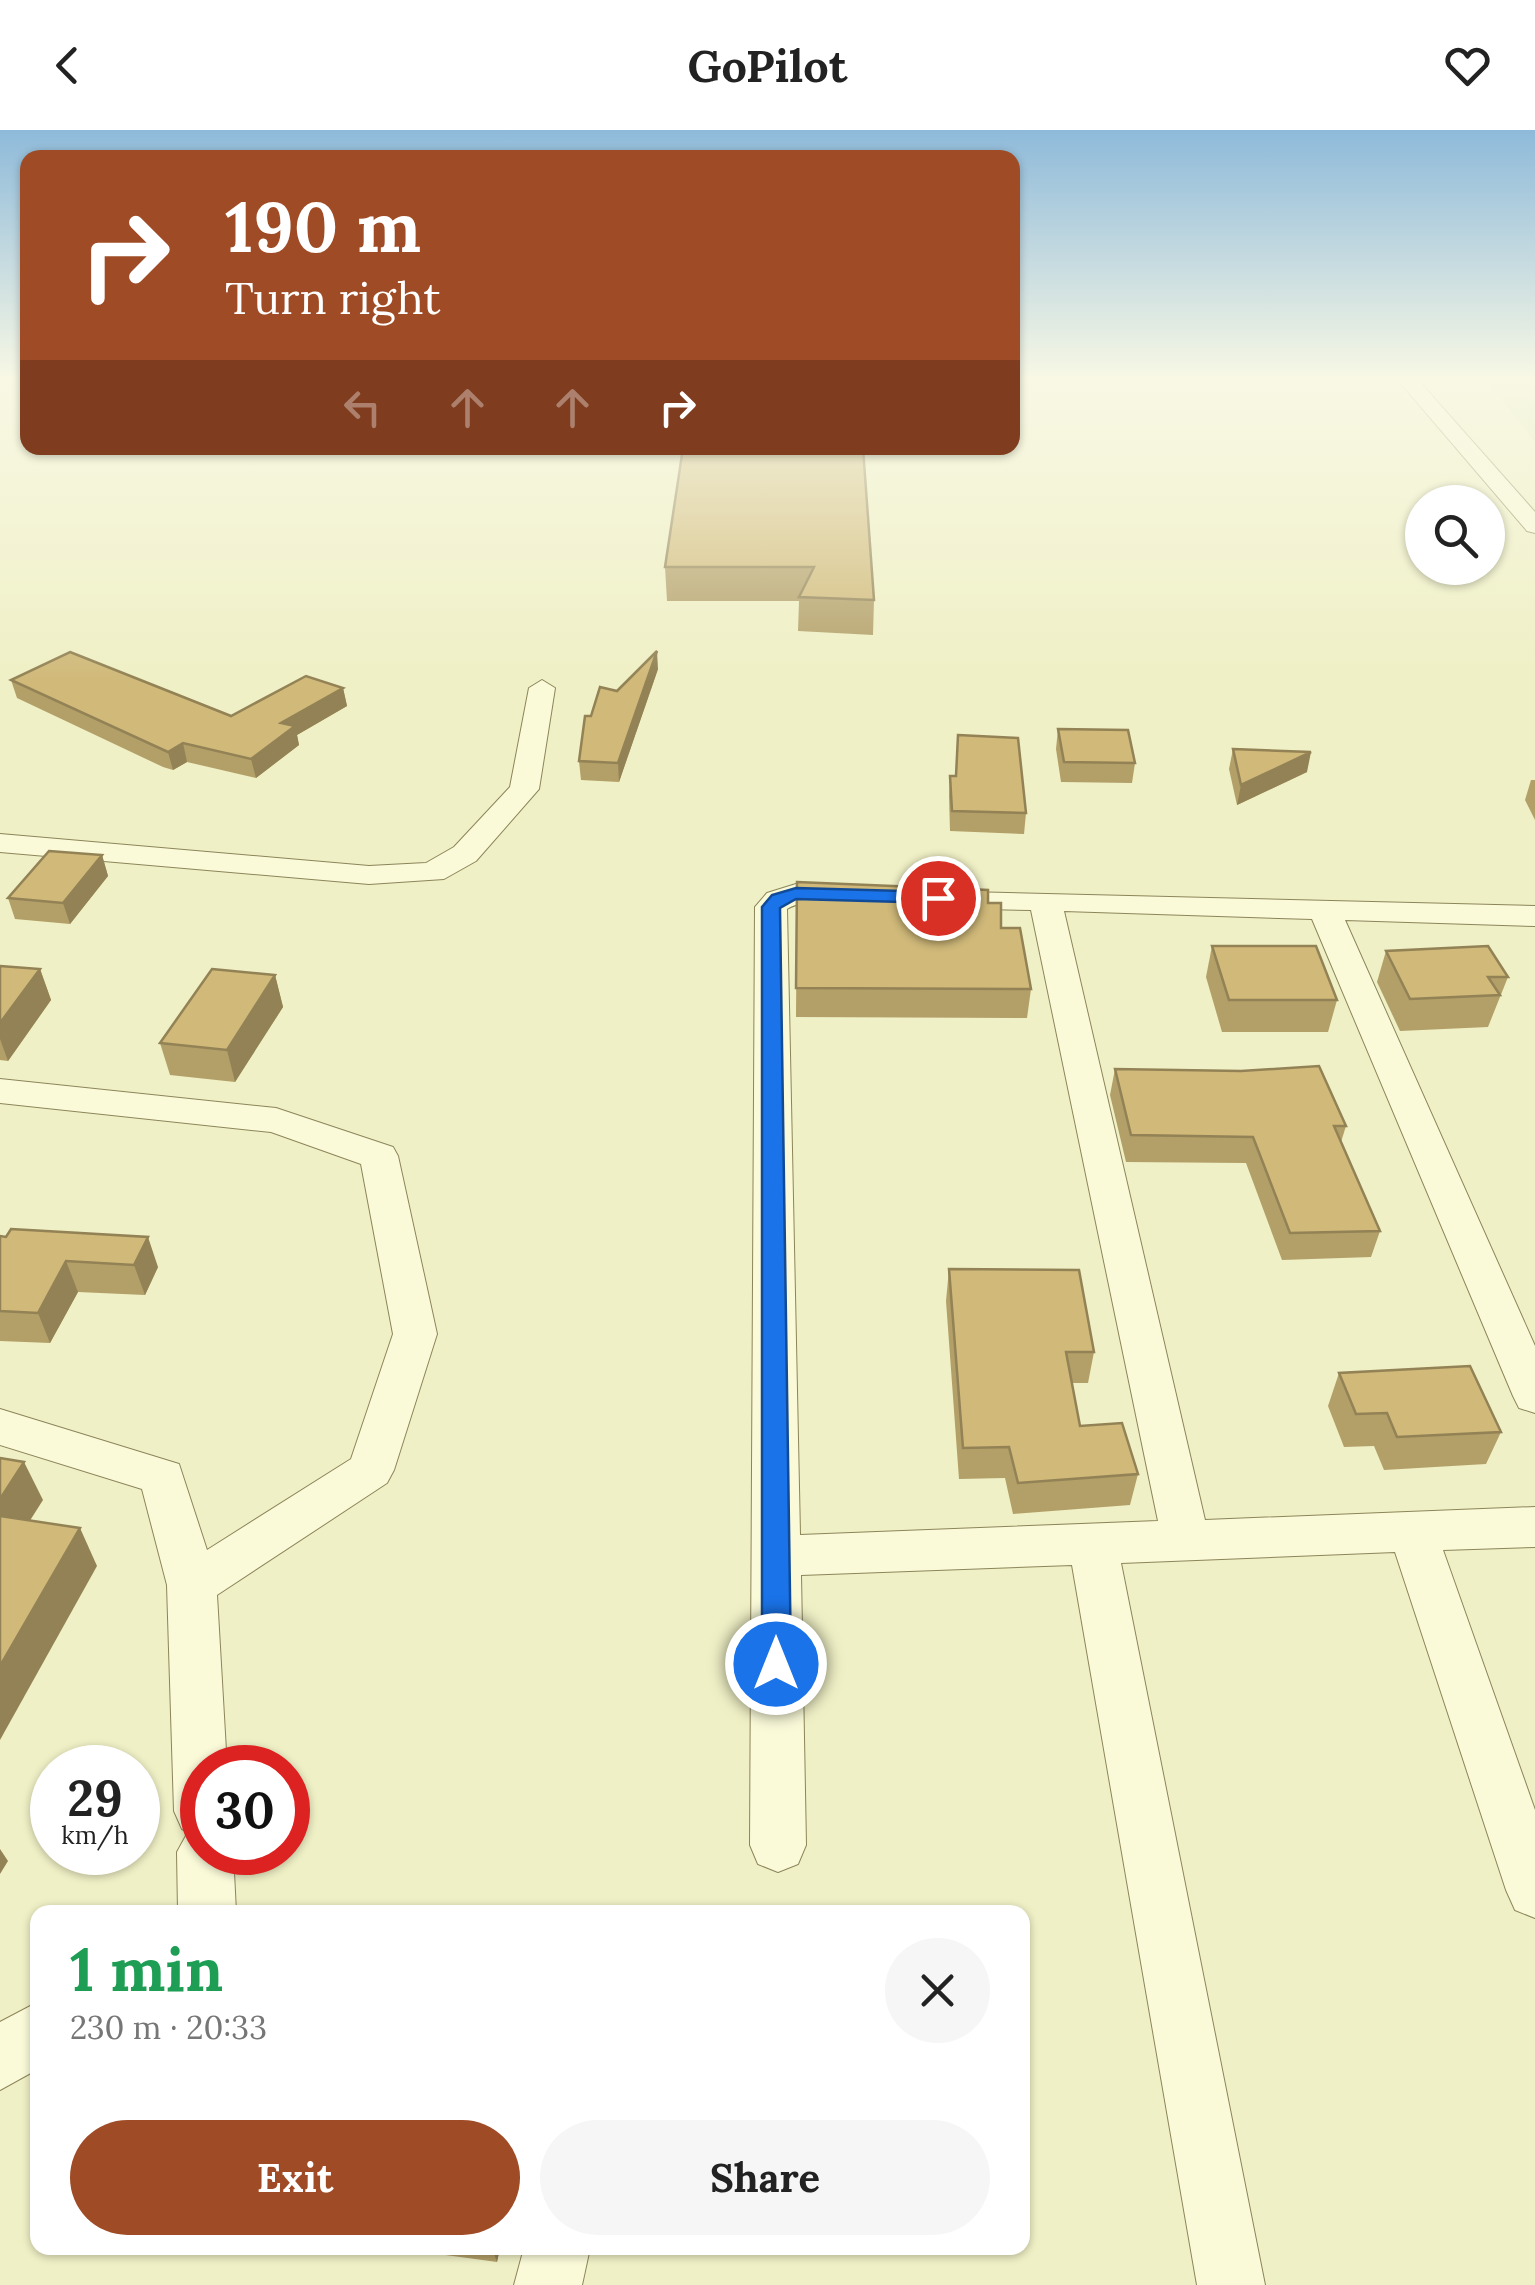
<!DOCTYPE html>
<html lang="en">
<head>
<meta charset="utf-8">
<style>
  body { margin:0; font-family:Lora,serif; background:#f6f6f6; color:#222; height:100vh; display:flex; flex-direction:column; font-size:38px; white-space:nowrap }
  * { box-sizing:border-box; margin:0 }
  p { font-size:32px; color:#767676 }
  .icon { flex:none; width:55px; height:55px; fill:none; stroke:currentColor; stroke-width:2; stroke-linecap:round; stroke-linejoin:round }
  .map { position:relative; flex:1; overflow:hidden }
  .panel { position:absolute; left:30px; top:1775px; width:1000px; height:350px; display:flex; flex-direction:column; background:#fff; border-radius:20px; box-shadow:0 2px 8px #0004 }
  .panel>* { flex:none }
  .hud { position:absolute; left:20px; top:20px; width:1000px; height:305px; border-radius:20px; box-shadow:0 2px 8px #0004; background:#9f4c26; color:#fff; overflow:hidden }
  .buttons { position:absolute; left:1405px; top:355px; display:grid; gap:20px }
  .buttons a { display:grid; place-items:center; width:100px; height:100px; border-radius:50%; background:#fff; box-shadow:0 2px 8px #0004; font-size:50px }
  .speed { position:absolute; left:30px; top:1615px; display:flex; gap:20px; font-size:50px; font-weight:700; text-align:center }
  .speed>* { display:grid; place-content:center; width:130px; height:130px; border-radius:50%; background:#fff; box-shadow:0 2px 8px #0004; line-height:1 }
  .speed small { font-size:25px; font-weight:400 }
  .speed .limit { border:15px solid #d22; background:#fff; color:#111 }
  .pin { position:absolute; display:grid; place-items:center; width:85px; height:85px; color:#fff; margin:-42px; border:5px solid #fff; border-radius:50%; box-shadow:0 2px 10px #0007 }
  .me { position:absolute; width:110px; margin:-55px; rotate:0deg; stroke-linejoin:round; filter:drop-shadow(0 0 8px #0008) }
  .turn { display:flex; align-items:center; gap:35px; height:210px; padding:0 40px; font-size:45px }
  .turn .icon { width:130px; height:130px; stroke-width:2.5 }
  .turn b { display:block; font-size:70px; line-height:85px }
  .lanes { display:flex; align-items:center; height:95px; padding:0 40px; background:#0003; justify-content:center; gap:50px; direction:ltr }
  .lanes .off { opacity:.35 }
  .round { display:grid; place-items:center; flex:none; width:105px; height:105px; border-radius:52px; background:#f6f6f6 }
  .summary { display:flex; align-items:center; justify-content:space-between; height:170px; padding:0 40px }
  h1 { font-size:60px; font-weight:700; line-height:75px; color:#1e9e55 }
  .action { display:flex; gap:20px; margin-top:auto; padding:20px 40px }
  .action a { flex:1; height:115px; border-radius:60px; background:#9f4c26; color:#fff; font-size:40px; font-weight:700; line-height:115px; text-align:center }
  .action a+a { background:#f6f6f6; color:#222 }
  header { display:flex; justify-content:space-between; align-items:center; height:130px; padding:0 40px; background:#fff; font-size:45px; font-weight:700 }
  .map>svg:first-child { display:block }
  .farmland { fill:#dee7b2 }
  .lines { fill:none; stroke-linecap:round; stroke-linejoin:round }
  .minor-casing { stroke:#8c855a; stroke-width:2 }
  .minor { fill:#fafad9; fill-rule:evenodd }
  .wall { fill:#b39f68 }
  .shaded-wall { fill:#928255 }
  .building { fill:#d0b979; stroke:#928255; stroke-width:2.5 }
  .route { fill:#1a73e8; stroke:#114b97; stroke-width:2.5 }
</style>
</head>
<body>
<header><svg class="icon" aria-label="back" viewBox="0 0 24 24"><path d="M15 5l-7 7 7 7"/></svg>GoPilot<svg class="icon" aria-label="heart" viewBox="0 0 24 24"><path d="M12 20l-8-8c-3-5 5-10 8-4 3-6 11-1 8 4z"/></svg></header>
<div class="map">
<svg width="1535" height="2155" viewBox="0 0 1535 2155">
  <rect width="100%" height="100%" fill="#eff0c5"/>
  <polygon class="farmland" points="1486,250 1535,250 1535,312"/>
  <g class="lines">
    <defs>
      <g id="minor">
        <polygon points="1398,250 1418,250 1535,382 1535,403 1527,401"/>
        <polygon points="542,550 555,558 539,659 476,731 444,749 369,754 0,722 0,704 369,736 426,733 454,717 510,657 529,558"/>
        <path d="M 796,754 L 849,755 L 865,765 C 850,787 809,764 787,779 L 800,1405 L 1158,1391 L 1031,780 L 937,778 L 926,775 L 921,768 L 926,761 L 1535,776 L 1535,796 L 1345,790 L 1535,1216 L 1535,1283 L 1519,1278 L 1513,1266 L 1312,789 L 1064,781 L 1205,1390 L 1535,1377 L 1535,1417 L 1443,1420 L 1535,1680 L 1535,1788 L 1515,1780 L 1506,1760 L 1395,1422 L 1121,1433 L 1265,2155 L 1197,2155 L 1072,1435 L 801,1445 L 806,1715 L 798,1734 L 778,1742 L 758,1734 L 750,1715 L 755,777 L 767,763 Z"/>
        <polygon points="0,949 276,978 393,1017 398,1026 437,1204 394,1340 387,1353 217,1465 227,1638 202,1638 202,1722 233,1722 236,1782 178,1782 177,1722 188,1702 182,1699 174,1681 167,1455 142,1359 0,1315 0,1279 179,1334 207,1420 351,1329 393,1204 361,1034 271,1002 0,973"/>
        <polygon points="38,1872 38,1939 0,1960 0,1892"/>
        <polygon points="524,2118 590,2118 582,2155 514,2155"/>
      </g>
    </defs>
    <use href="#minor" class="minor-casing"/>
    <use href="#minor" class="minor"/>
  </g>
  <g class="wall">
    <polygon points="683,318 874,470 873,505 798,501 799,471 667,471 665,437"/>
    <polygon points="658,539 619,652 581,650 579,631 617,561"/>
    <polygon points="11,550 231,586 343,558 347,576 297,605 299,615 256,648 187,632 173,640 163,637 17,568"/>
    <polygon points="1058,599 1135,633 1132,653 1061,652 1056,619"/>
    <polygon points="1233,619 1307,642 1237,675 1229,639"/>
    <polygon points="950,646 1026,683 1024,704 950,701 949,666"/>
    <polygon points="1531,650 1535,650 1535,690 1525,670"/>
    <polygon points="102,725 108,746 70,794 15,789 8,768"/>
    <polygon points="797,752 988,773 1031,859 1027,888 796,887"/>
    <polygon points="1212,816 1337,870 1328,902 1222,902 1206,847"/>
    <polygon points="1386,821 1508,847 1488,897 1400,901 1377,852"/>
    <polygon points="0,836 40,839 51,870 8,931 0,930"/>
    <polygon points="275,845 283,877 235,952 170,945 160,913"/>
    <polygon points="1115,939 1346,996 1341,1012 1380,1101 1371,1127 1282,1130 1246,1033 1126,1032 1110,965"/>
    <polygon points="0,1106 158,1137 145,1165 78,1162 50,1213 0,1211"/>
    <polygon points="949,1139 1094,1222 1088,1253 1072,1253 1080,1296 1138,1344 1130,1375 1013,1384 1005,1348 959,1349 946,1171"/>
    <polygon points="1339,1243 1501,1302 1486,1334 1384,1340 1374,1316 1344,1317 1328,1276"/>
    <polygon points="394,2118 500,2118 497,2132"/>
  </g>
  <g class="shaded-wall">
    <polygon points="657,521 658,539 619,652 618,633"/>
    <polygon points="343,558 347,576 297,605 299,615 256,648 251,629 281,593"/>
    <polygon points="183,613 187,632 173,640 168,622"/>
    <polygon points="1311,622 1307,642 1237,675 1241,655"/>
    <polygon points="102,725 108,746 70,794 63,773"/>
    <polygon points="40,839 51,870 8,931 0,909 0,893"/>
    <polygon points="275,845 283,877 235,952 227,920"/>
    <polygon points="148,1107 158,1137 145,1165 134,1135"/>
    <polygon points="66,1131 78,1162 50,1213 38,1183"/>
    <polygon points="24,1332 43,1370 10,1422 0,1404 0,1369"/>
    <polygon points="80,1398 97,1436 0,1610 0,1536"/>
    <polygon points="0,1719 8,1731 0,1744"/>
    <polygon points="492,2118 500,2118 497,2132"/>
  </g>
  <g class="building">
    <polygon points="683,318 863,318 874,470 799,467 814,437 665,437"/>
    <polygon points="657,521 618,633 579,631 585,586 591,586 600,557 617,561"/>
    <polygon points="70,522 231,586 306,546 343,558 281,593 295,596 251,629 183,613 168,622 11,550"/>
    <polygon points="1058,599 1128,600 1135,633 1064,632"/>
    <polygon points="958,605 1018,608 1026,683 952,681 950,646 956,646"/>
    <polygon points="1233,619 1311,622 1241,655"/>
    <polygon points="49,721 102,725 63,773 8,768"/>
    <polygon points="797,752 988,760 988,773 1001,773 1001,798 1020,798 1031,859 796,858"/>
    <polygon points="1212,816 1316,816 1337,870 1229,870"/>
    <polygon points="1488,816 1508,847 1488,847 1500,865 1410,869 1386,821"/>
    <polygon points="0,836 40,839 0,893"/>
    <polygon points="212,839 275,845 227,920 160,913"/>
    <polygon points="1319,936 1346,996 1334,996 1380,1101 1290,1103 1253,1007 1131,1005 1115,939 1241,941"/>
    <polygon points="11,1099 148,1107 134,1135 66,1131 38,1183 0,1181 0,1106 6,1107"/>
    <polygon points="949,1139 1079,1140 1094,1222 1066,1222 1080,1296 1122,1293 1138,1344 1018,1353 1009,1317 963,1318"/>
    <polygon points="1470,1236 1501,1302 1397,1307 1387,1283 1356,1284 1339,1243"/>
    <polygon points="0,1328 24,1332 0,1369"/>
    <polygon points="0,1386 80,1398 0,1536"/>
  </g>
  <linearGradient id="sky" x2="0" y2="1"><stop stop-color="#8ebada"/><stop offset="0.45" stop-color="#f8f8e5"/><stop offset="1" stop-color="#f8f8e5" stop-opacity="0"/></linearGradient>
  <rect width="1535" height="552" fill="url(#sky)"/>
  <polygon class="route" points="796,758 938,762 947,768 938,773 796,769 780,778 791,1534 787,1544 776,1547 766,1544 762,1534 762,777 772,765"/>
</svg>
<div class="buttons">
<a><svg class="icon" aria-label="search" viewBox="0 0 24 24"><circle cx="10" cy="10" r="6"/><path d="M15 15l6 6"/></svg></a>
</div>
<div class="speed"><div>29<small>km/h</small></div><div class="limit">30</div></div>
<div class="pin" style="left:938px;top:768px;background:#d93025"><svg class="icon" aria-label="arrive" viewBox="0 0 24 24"><path d="M6 21V4h12l-3 4 3 4H6"/></svg></div>
<svg class="me" style="left:776px;top:1534px" viewBox="-20 -20 40 40"><circle r="17" fill="#1a73e8" stroke="#fff" stroke-width="3"/><path d="M0-11L8 9 0 5-8 9z" fill="#fff"/></svg>
<div class="hud">
<div class="turn"><svg class="icon" aria-label="right" viewBox="0 0 24 24"><path d="M7 20v-9h11M14 6l5 5-5 5"/></svg><div><b>190 m</b>Turn right</div></div>
<div class="lanes"><svg class="icon off" aria-label="left" viewBox="0 0 24 24"><path d="M17 20v-9H6M10 6l-5 5 5 5"/></svg><svg class="icon off" aria-label="ahead" viewBox="0 0 24 24"><path d="M12 20V5M6 11l6-6 6 6"/></svg><svg class="icon off" aria-label="ahead" viewBox="0 0 24 24"><path d="M12 20V5M6 11l6-6 6 6"/></svg><svg class="icon" aria-label="right" viewBox="0 0 24 24"><path d="M7 20v-9h11M14 6l5 5-5 5"/></svg></div>
</div>
<section class="panel">
<div class="summary"><div><h1>1 min</h1><p>230 m · 20:33</p></div><a class="round"><svg class="icon" aria-label="close" viewBox="0 0 24 24"><path d="M6 6l12 12M18 6L6 18"/></svg></a></div>
<div class="action"><a>Exit</a><a>Share</a></div>
</section>
</div>
</body>
</html>
